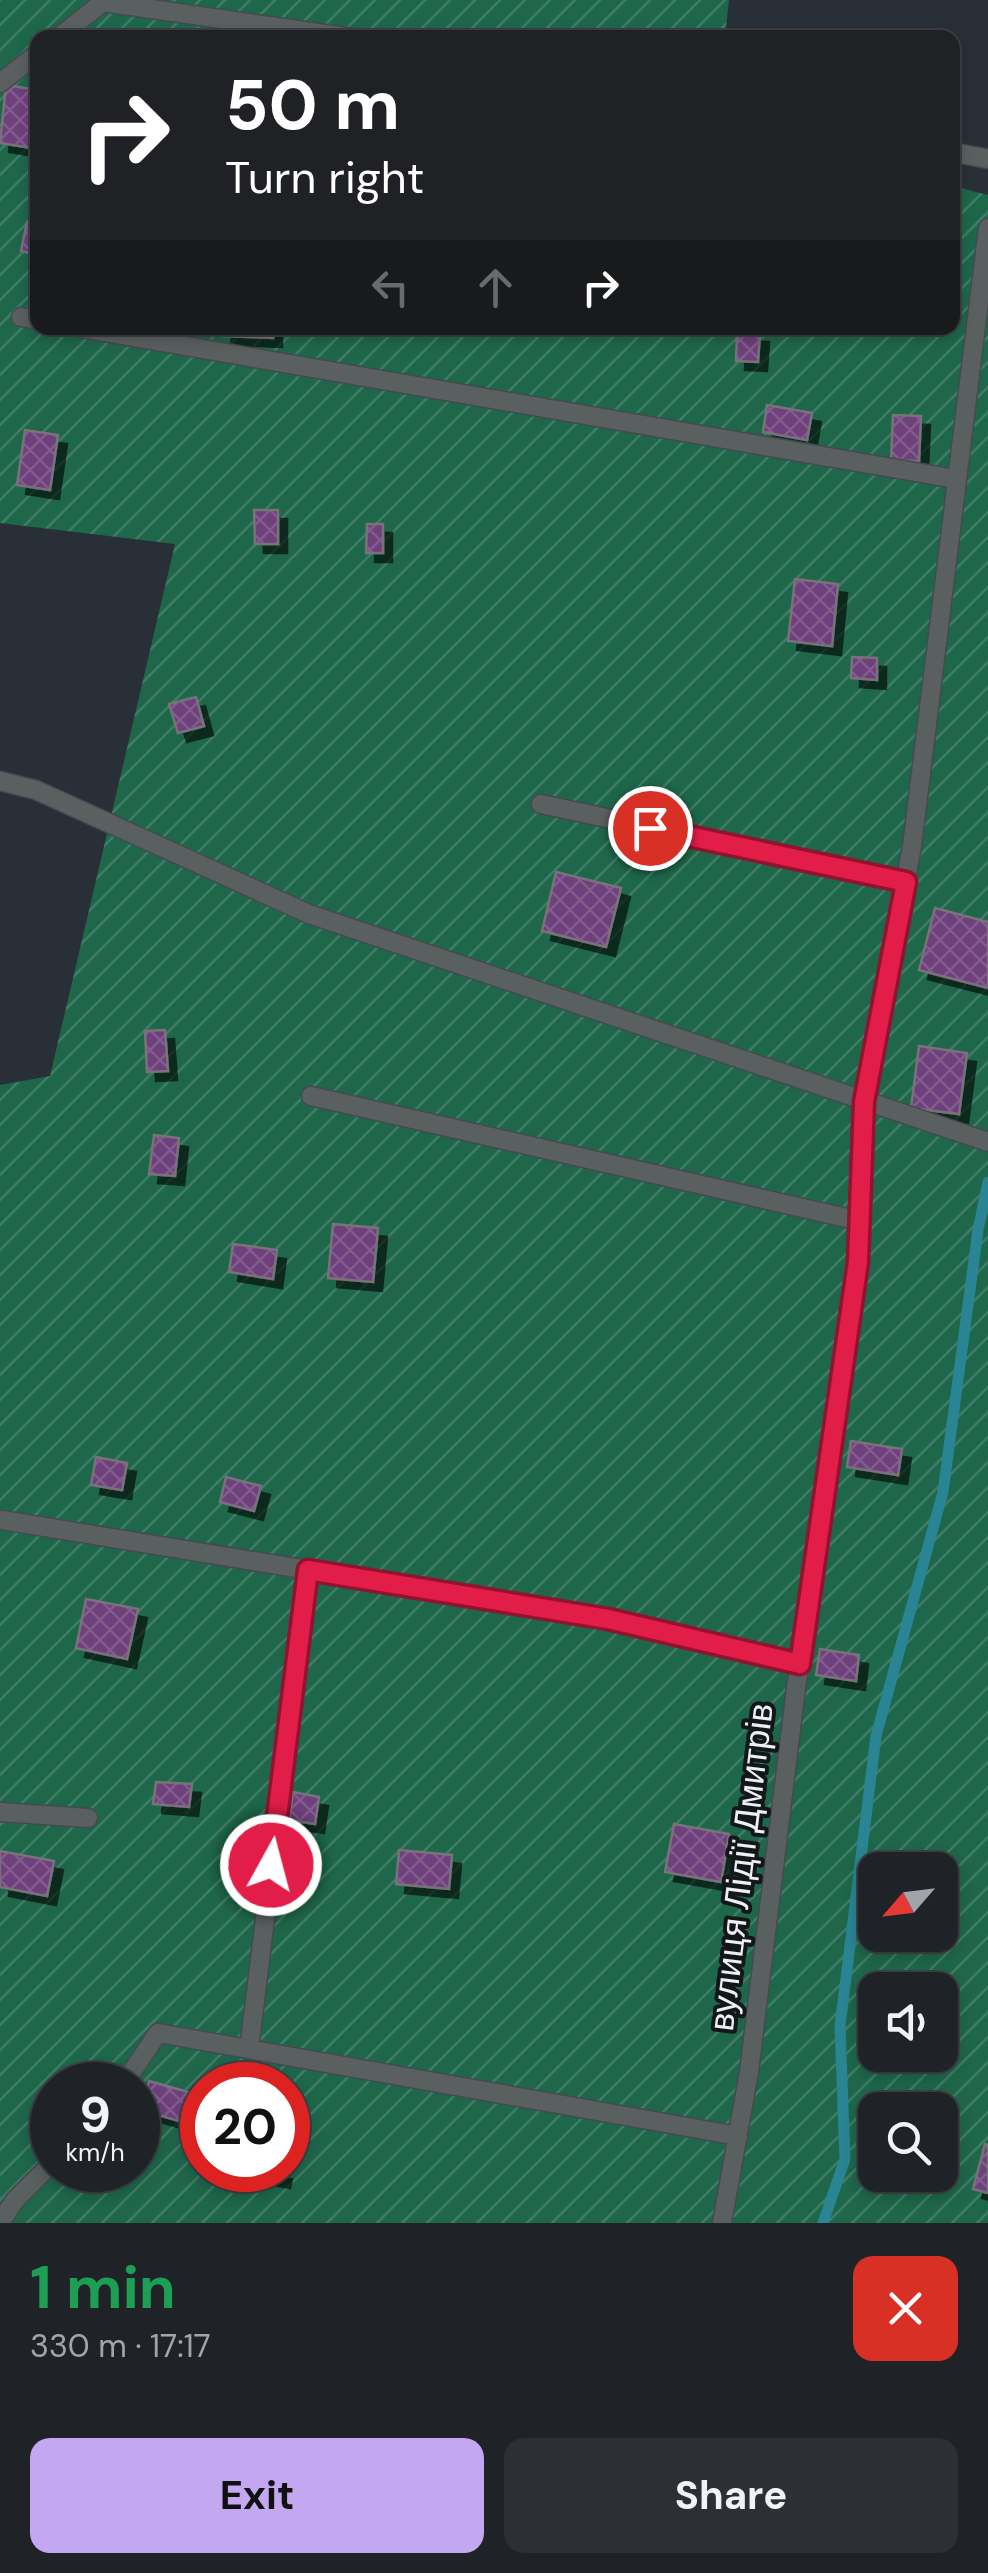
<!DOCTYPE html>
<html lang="en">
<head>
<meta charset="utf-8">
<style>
  body { margin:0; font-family:"DM Sans",sans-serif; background:#2c2f34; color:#f1f3f6; height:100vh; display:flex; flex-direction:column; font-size:38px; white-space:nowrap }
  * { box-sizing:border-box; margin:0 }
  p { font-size:32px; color:#a1a4a8 }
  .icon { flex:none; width:55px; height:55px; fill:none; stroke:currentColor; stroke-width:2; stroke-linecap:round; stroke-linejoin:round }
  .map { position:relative; height:2223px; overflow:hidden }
  .panel { display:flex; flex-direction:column; background:#1f2328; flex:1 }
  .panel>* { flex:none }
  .hud { position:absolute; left:30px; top:30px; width:930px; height:305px; border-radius:20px; box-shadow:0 5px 15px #0003,0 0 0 2px #3c4045; background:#202124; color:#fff; overflow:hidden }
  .needle { width:65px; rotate:242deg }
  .buttons { position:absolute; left:858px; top:1852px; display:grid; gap:20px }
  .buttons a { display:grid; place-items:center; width:100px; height:100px; border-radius:20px; background:#1f2328; box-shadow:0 5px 15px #0003,0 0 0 2px #3c4045; font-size:50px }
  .speed { position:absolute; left:30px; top:2062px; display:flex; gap:20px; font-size:50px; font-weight:700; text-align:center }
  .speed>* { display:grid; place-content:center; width:130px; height:130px; border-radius:50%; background:#1f2328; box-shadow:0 5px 15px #0003,0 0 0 2px #3c4045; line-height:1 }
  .speed small { font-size:25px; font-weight:400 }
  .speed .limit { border:15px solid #d22; background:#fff; color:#111 }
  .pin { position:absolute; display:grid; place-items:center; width:85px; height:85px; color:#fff; margin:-42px; border:5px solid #fff; border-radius:50%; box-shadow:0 2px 10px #0007 }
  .me { position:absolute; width:110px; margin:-55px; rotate:7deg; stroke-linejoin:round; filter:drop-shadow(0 0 8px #0008) }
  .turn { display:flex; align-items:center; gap:35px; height:210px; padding:0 30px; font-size:45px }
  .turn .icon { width:130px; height:130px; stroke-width:2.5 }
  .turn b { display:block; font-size:70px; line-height:85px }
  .lanes { display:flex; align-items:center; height:95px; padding:0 30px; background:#0003; justify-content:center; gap:50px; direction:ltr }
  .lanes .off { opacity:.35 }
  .round { display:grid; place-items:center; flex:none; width:105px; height:105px; border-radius:20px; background:#2c2f34 }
  .overview { display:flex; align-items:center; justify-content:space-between; height:170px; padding:0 30px }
  h1 { font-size:60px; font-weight:700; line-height:75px; color:#1e9e55 }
  .button { display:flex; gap:20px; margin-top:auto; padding:20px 30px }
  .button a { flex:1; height:115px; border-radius:20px; background:#c4a7f1; color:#111; font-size:40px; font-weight:700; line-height:115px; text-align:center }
  .button a+a { background:#2c2f34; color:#f1f3f6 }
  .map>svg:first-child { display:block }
  .garden { fill:url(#garden-furrows); fill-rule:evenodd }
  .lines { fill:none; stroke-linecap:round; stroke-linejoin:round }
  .stream { stroke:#298593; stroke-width:11 }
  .building { fill:url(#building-cross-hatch); stroke:#78727a; stroke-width:2.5; filter:url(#shadow) }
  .lane-casing { stroke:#444a51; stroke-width:21 }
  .lane { stroke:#5a605f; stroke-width:18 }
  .route-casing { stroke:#92132f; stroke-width:25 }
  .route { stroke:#e11d48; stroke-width:18 }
  .labels { text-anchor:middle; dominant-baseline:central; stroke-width:8; stroke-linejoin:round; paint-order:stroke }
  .street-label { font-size:35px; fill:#ecf0f5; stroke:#14171a }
</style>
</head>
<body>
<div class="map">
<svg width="988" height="2223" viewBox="0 0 988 2223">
  <defs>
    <pattern id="garden-furrows" width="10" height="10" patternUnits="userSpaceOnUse" patternTransform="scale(2.5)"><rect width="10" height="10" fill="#1e674b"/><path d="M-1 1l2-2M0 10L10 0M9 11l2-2" fill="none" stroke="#3f7d66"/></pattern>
    <pattern id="building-cross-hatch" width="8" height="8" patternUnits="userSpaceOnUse" patternTransform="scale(2.5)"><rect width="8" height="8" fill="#6e3f7b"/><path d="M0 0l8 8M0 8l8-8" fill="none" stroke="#835b8e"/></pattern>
    <filter id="shadow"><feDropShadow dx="9" dy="9" stdDeviation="0" flood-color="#0009"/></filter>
  </defs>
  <rect width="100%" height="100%" fill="#292f36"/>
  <path class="garden" d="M 0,0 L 729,0 L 725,37 L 38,38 L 38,328 L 952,328 L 953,186 L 988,195 L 988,2223 L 0,2223 L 0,1085 L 50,1076 L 175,544 L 0,523 ZM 875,1870 L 940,1870 L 940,1935 L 875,1935 ZM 875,1990 L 940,1990 L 940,2055 L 875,2055 ZM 52,2085 L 138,2085 L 138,2170 L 52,2170 ZM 202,2085 L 288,2085 L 288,2170 L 202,2170 ZM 875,2110 L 940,2110 L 940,2175 L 875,2175 Z"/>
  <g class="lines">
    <polyline class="stream" points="823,2223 845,2159 840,2026 876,1736 943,1492 978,1230 988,1182"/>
  </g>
  <g class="building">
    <polygon points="6,85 38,90 38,149 0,143"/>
    <polygon points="27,222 38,225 38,255 21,251"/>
    <polygon points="223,328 273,328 273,338 222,336"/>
    <polygon points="737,332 760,333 758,362 736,361"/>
    <polygon points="767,405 812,413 807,440 763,432"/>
    <polygon points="893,415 921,416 919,461 891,460"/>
    <polygon points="25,430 58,435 50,490 17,485"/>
    <polygon points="254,510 278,510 278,544 255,544"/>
    <polygon points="367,524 383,524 383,553 366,553"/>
    <polygon points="795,579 838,584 832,646 788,641"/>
    <polygon points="852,657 877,658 877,680 851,678"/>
    <polygon points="196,697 204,726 178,733 169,704"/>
    <polygon points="556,872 621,888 606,947 542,931"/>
    <polygon points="935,908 988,922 988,988 919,970"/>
    <polygon points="165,1030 168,1071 147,1072 145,1031"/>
    <polygon points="919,1046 967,1053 959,1114 911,1108"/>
    <polygon points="154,1135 179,1138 175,1176 149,1174"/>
    <polygon points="333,1224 378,1228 373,1282 328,1278"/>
    <polygon points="233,1244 277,1250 273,1279 229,1272"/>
    <polygon points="851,1441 902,1449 898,1475 847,1467"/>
    <polygon points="96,1457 127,1463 122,1490 91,1485"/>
    <polygon points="226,1477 261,1486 254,1511 220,1502"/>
    <polygon points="86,1599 138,1609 127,1659 76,1648"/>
    <polygon points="820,1649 859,1655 856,1681 816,1675"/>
    <polygon points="156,1782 192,1784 189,1807 153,1804"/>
    <polygon points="293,1792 319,1797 315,1824 289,1820"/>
    <polygon points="674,1824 729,1834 721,1882 665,1872"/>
    <polygon points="399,1850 452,1855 449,1889 396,1884"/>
    <polygon points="0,1851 54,1861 47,1896 0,1887"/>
    <polygon points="149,2081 202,2096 199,2127 141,2110"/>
    <polygon points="985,2144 988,2145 988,2193 973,2189"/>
    <polygon points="248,2170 283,2170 281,2179 248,2173"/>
  </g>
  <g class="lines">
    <defs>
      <g id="lane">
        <polyline points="58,38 103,2 353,38"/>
        <polyline points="0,83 38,53"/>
        <polyline points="952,152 988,159"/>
        <polyline points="21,317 38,320"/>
        <polyline points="81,328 956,479"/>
        <polyline points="0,781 36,790 309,914 988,1142"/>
        <polyline points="541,804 906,882"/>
        <polyline points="311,1096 860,1221"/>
        <polyline points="2,1520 608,1619 800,1663"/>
        <polyline points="0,1812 88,1818"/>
        <polyline points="249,2049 308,1570"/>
        <polyline points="123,2085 158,2033 738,2136"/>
        <polyline points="0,2223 15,2200 52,2163"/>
        <polyline points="722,2223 749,2072 796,1688 858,1262 864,1102 912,846 988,228"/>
      </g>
    </defs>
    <use href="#lane" class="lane-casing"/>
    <use href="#lane" class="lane"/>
  </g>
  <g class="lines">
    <defs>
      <polyline id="route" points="271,1865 308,1570 608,1619 800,1664 858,1262 864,1102 906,882 650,828"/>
    </defs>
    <use href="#route" class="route-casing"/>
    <use href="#route" class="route"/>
  </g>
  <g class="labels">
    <g class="street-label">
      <text transform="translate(741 1867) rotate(-83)">вулиця Лідії Дмитрів</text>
    </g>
  </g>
</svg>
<div class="buttons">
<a><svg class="needle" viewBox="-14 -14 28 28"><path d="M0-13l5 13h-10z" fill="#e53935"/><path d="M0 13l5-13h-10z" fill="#a1a4a8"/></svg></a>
<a><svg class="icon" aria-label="sound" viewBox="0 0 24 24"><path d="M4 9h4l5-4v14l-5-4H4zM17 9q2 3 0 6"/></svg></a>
<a><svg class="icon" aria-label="search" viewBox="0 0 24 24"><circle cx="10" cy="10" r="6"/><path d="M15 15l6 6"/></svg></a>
</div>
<div class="speed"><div>9<small>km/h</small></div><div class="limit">20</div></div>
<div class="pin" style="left:650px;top:828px;background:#d93025"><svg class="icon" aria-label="arrive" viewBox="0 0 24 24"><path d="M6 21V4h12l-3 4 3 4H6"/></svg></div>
<svg class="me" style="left:271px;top:1865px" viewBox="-20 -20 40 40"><circle r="17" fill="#e11d48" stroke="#fff" stroke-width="3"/><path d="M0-11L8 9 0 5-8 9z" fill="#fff"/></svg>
<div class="hud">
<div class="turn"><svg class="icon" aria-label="right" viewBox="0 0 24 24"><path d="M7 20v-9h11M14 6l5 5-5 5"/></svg><div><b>50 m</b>Turn right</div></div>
<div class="lanes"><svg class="icon off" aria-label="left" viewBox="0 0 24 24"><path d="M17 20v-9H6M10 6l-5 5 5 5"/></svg><svg class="icon off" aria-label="ahead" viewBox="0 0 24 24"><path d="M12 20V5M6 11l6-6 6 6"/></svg><svg class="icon" aria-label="right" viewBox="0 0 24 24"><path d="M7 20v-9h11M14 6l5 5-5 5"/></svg></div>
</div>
</div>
<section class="panel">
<div class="overview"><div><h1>1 min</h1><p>330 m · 17:17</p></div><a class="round" style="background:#d93025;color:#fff"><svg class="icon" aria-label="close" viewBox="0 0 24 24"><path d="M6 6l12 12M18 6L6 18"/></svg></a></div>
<div class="button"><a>Exit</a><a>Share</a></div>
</section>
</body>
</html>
